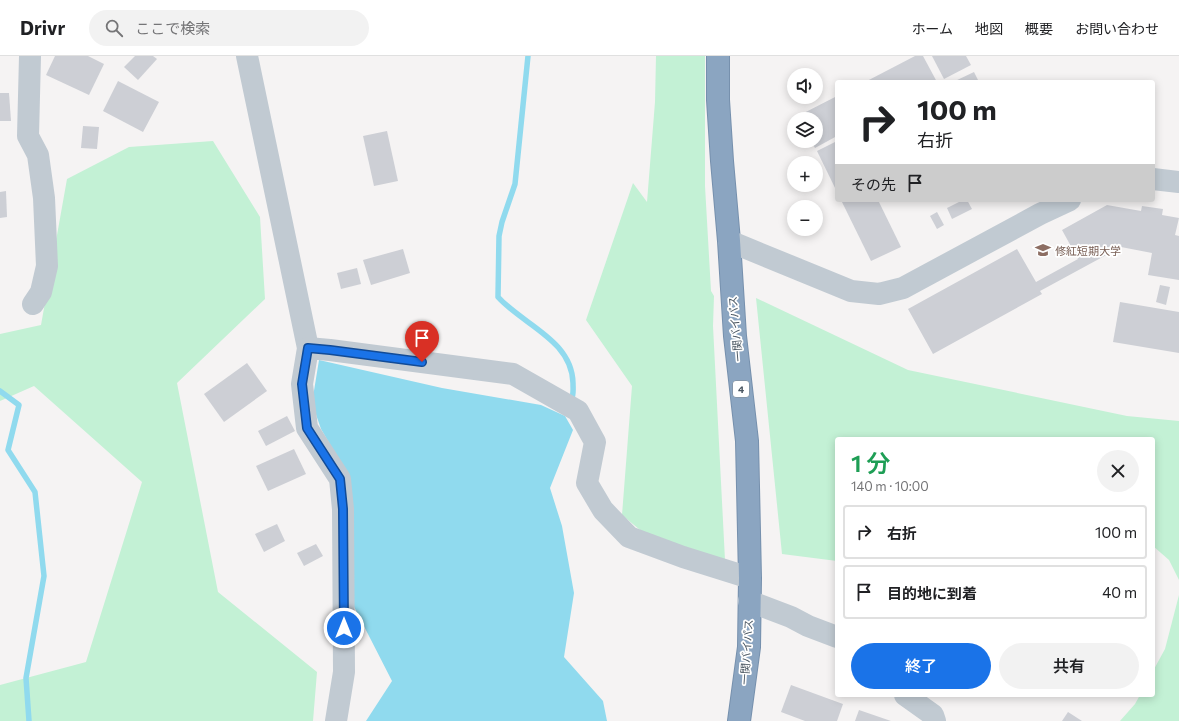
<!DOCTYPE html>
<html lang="ja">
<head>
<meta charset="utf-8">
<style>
  body { margin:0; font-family:Commissioner,"Noto Sans JP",sans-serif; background:#f2f2f2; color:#202124; height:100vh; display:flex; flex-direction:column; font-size:15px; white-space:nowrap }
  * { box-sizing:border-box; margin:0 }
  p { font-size:13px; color:#757577 }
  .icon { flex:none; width:22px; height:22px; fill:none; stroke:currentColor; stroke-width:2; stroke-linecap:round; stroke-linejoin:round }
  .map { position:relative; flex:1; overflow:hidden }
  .sheet { position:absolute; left:835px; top:381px; width:320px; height:260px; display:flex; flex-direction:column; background:#fff; border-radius:4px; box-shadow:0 2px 10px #0003 }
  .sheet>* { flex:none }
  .guide { position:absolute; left:835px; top:24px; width:320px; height:122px; border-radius:4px; box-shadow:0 2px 10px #0003; background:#fff; color:#202124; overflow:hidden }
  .fabs { position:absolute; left:787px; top:12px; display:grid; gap:8px }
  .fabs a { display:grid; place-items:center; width:36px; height:36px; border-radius:50%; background:#fff; box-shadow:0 2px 10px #0003; font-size:20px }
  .pin { position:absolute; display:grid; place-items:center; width:34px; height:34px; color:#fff; margin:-41px -17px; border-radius:50% 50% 50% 0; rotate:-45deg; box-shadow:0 0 4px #0007 }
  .pin .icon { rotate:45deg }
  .me { position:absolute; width:44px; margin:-22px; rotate:0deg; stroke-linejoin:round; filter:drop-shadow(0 0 3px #0008) }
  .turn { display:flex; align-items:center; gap:14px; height:84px; padding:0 16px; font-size:18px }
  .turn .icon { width:52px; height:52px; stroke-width:2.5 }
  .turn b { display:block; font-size:28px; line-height:34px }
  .then { display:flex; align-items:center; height:38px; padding:0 16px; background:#0003; gap:8px; font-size:15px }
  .round { display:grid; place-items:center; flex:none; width:42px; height:42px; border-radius:21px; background:#f2f2f2 }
  .head { display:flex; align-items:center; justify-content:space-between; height:68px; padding:0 16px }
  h1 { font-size:24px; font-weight:600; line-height:30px; color:#1e9e55 }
  .cta { display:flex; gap:8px; margin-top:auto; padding:8px 16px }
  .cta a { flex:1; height:46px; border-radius:24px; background:#1a73e8; color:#fff; font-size:16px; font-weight:600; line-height:46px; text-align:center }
  .cta a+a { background:#f2f2f2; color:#202124 }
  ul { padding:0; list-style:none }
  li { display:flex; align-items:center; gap:12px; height:54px; margin:0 8px 6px; padding:0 8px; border:2px solid #e0e0e0; border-radius:4px }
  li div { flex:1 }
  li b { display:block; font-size:15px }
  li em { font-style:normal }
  header { display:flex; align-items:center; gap:24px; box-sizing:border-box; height:56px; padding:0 20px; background:#fff; border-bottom:1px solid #e0e0e0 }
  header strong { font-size:19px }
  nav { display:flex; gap:22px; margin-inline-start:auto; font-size:14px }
  .search { width:280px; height:36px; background:#f2f2f2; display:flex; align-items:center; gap:10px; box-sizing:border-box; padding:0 14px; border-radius:22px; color:#757577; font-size:15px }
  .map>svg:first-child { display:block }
  .green { fill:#c3f1d5 }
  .water { fill:#90daee }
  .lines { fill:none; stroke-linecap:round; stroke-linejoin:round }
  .stream { stroke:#90daee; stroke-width:5.5 }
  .building { fill:#cdcfd5 }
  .highway-casing { stroke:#7690ad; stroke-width:24 }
  .minor { stroke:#c1cad2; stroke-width:22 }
  .highway { stroke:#8ba5c1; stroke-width:22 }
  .route-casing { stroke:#114b97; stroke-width:10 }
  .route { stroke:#1a73e8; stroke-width:7 }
  .labels { text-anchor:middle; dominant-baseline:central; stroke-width:3.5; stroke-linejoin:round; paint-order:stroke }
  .shield { fill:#fff; stroke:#808990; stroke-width:1 }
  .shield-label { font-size:10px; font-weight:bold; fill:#4a5661 }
  .education-label { font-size:11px; fill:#785e54; stroke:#fff; text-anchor:start }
  .street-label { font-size:11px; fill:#4a5661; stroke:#fff }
</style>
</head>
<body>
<header>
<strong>Drivr</strong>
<div class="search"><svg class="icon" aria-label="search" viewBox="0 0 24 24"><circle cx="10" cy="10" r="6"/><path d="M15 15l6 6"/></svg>ここで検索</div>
<nav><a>ホーム</a><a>地図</a><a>概要</a><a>お問い合わせ</a></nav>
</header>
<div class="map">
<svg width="1179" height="665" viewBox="0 0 1179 665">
  <rect width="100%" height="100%" fill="#f5f3f3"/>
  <g class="green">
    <polygon points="656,0 705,0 705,130 711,235 714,240 713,270 725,504 651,483 622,459 632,330 586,264 633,127 647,146 655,46"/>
    <polygon points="213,85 260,161 265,243 177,327 218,536 317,616 313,665 0,665 0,629 86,606 142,426 34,330 0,345 0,278 41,269 67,123 129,91"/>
    <polygon points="756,242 908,314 1127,360 1179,365 1179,524 1169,504 1153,490 1153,383 837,383 837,505 782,498"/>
    <polygon points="1179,539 1179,665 1120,665 1135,648 1140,639 1153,639 1153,615 1165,593"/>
  </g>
  <polygon class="water" points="319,304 442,332 541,349 565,360 573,374 550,432 562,470 574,537 564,601 603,645 607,665 366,665 392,625 347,537 350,423 321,373 312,347"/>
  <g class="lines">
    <g class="stream">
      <path d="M 528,0 L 515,128 L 502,166 L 499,180 L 498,241 C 523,269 572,284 573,327 C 573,334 574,339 571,345"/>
      <polyline points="0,335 19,349 8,394 35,436 44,520 26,622 29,665"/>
    </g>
  </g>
  <g class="building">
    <polygon points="55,0 88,0 104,8 89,39 46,19"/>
    <polygon points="135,0 153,0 157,3 138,24 124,11"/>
    <polygon points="915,0 923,0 937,26 865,26"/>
    <polygon points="932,0 966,0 971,9 944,23"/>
    <polygon points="974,16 979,26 953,26"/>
    <polygon points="118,25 159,46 143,76 103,55"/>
    <polygon points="0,37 9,37 11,65 0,65"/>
    <polygon points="837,40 837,80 815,92 811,85 816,85 816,63 800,63 798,60"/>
    <polygon points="83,70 99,71 97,93 81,92"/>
    <polygon points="387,75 398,125 374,130 363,80"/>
    <polygon points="837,85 837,136 817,95"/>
    <polygon points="6,135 7,161 0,162 0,136"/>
    <polygon points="841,144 878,144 901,191 871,205"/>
    <polygon points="963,144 967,144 972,153 952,163 947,152"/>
    <polygon points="1107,149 1141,155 1142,150 1163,153 1162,159 1179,162 1175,179 1179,180 1179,224 1148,219 1152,197 1121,191 1040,235 1042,238 933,298 908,253 1017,193 1036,226 1078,203 1062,174"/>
    <polygon points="937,156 944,169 937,173 930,160"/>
    <polygon points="403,193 410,217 371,229 363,204"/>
    <polygon points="357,212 361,228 341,233 337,217"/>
    <polygon points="1160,229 1170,231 1166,249 1156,246"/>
    <polygon points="1120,246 1179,256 1179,297 1113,286"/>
    <polygon points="247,307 267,335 224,366 204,338"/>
    <polygon points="287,360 295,375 266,390 258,375"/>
    <polygon points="294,393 306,418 268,435 256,410"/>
    <polygon points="277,468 285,485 264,496 255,478"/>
    <polygon points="316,488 323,500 304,510 297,497"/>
    <polygon points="791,629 843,648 837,665 805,665 781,656"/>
    <polygon points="859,654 891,665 855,665"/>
    <polygon points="1068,656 1082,665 1062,665"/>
  </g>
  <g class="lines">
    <defs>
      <polyline id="highway" points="718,0 718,44 722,105 729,185 735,280 747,385 750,522 749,591 739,665"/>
    </defs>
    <use href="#highway" class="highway-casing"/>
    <g class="minor">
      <polyline points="30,0 28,80 38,99 44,142 47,210 41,236 33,248"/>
      <polyline points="247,0 308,292 302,328 307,372 340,423 343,453 344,616 336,665"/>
      <polyline points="1153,123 1179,126"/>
      <polyline points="729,185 851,235 879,238 903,232 1040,158 1070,144"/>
      <polyline points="308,292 330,294 513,318 578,355 595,386 587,427 603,454 629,481 683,501 750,522"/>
      <polyline points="749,545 791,561 808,570 837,581"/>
      <polyline points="905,639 933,659 935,665"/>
    </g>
    <use href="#highway" class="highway"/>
  </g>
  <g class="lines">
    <defs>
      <polyline id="route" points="344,572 343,453 340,423 307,372 302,328 308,292 330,294 422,306"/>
    </defs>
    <use href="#route" class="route-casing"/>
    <use href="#route" class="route"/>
  </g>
  <defs>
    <symbol id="university-bare" viewBox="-9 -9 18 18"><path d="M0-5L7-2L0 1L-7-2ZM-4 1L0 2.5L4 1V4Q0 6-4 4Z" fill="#8d6e63" stroke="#fff" stroke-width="2.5" paint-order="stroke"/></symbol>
  </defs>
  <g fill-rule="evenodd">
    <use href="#university-bare" x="1032" y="183" width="22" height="22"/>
  </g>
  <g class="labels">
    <rect class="shield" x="733" y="325" width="16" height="16" rx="3"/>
    <g class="shield-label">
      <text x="741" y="333">4</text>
    </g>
    <g class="education-label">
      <text x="1055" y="194">修紅短期大学</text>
    </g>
    <g class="street-label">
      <text transform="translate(735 273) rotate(-95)">一関バイパス</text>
      <text transform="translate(746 596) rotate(-86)">一関バイパス</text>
    </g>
  </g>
</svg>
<div class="fabs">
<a><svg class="icon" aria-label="sound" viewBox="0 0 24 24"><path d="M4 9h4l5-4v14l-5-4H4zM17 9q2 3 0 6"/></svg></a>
<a><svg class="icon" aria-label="layers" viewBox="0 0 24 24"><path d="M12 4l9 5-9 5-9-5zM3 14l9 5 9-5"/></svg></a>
<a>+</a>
<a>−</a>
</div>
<div class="pin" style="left:422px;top:306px;background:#d93025"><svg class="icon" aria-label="arrive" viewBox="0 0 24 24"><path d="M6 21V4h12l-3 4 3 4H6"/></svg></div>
<svg class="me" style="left:344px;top:572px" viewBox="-20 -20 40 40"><circle r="17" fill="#1a73e8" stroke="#fff" stroke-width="3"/><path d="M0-11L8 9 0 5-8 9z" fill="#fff"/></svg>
<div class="guide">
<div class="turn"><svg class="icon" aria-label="right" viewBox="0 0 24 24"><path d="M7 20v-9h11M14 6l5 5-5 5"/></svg><div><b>100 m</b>右折</div></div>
<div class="then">その先<svg class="icon" aria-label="arrive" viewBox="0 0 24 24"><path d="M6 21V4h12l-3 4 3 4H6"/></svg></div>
</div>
<section class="sheet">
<div class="head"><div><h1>1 分</h1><p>140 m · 10:00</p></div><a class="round"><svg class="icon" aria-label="close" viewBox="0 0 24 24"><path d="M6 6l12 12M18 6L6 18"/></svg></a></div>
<ul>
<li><svg class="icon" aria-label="right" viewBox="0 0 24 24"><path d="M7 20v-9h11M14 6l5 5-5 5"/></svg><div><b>右折</b></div><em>100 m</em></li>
<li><svg class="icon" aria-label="arrive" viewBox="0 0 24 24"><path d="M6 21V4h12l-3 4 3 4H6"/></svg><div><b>目的地に到着</b></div><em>40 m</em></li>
</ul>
<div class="cta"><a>終了</a><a>共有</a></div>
</section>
</div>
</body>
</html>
